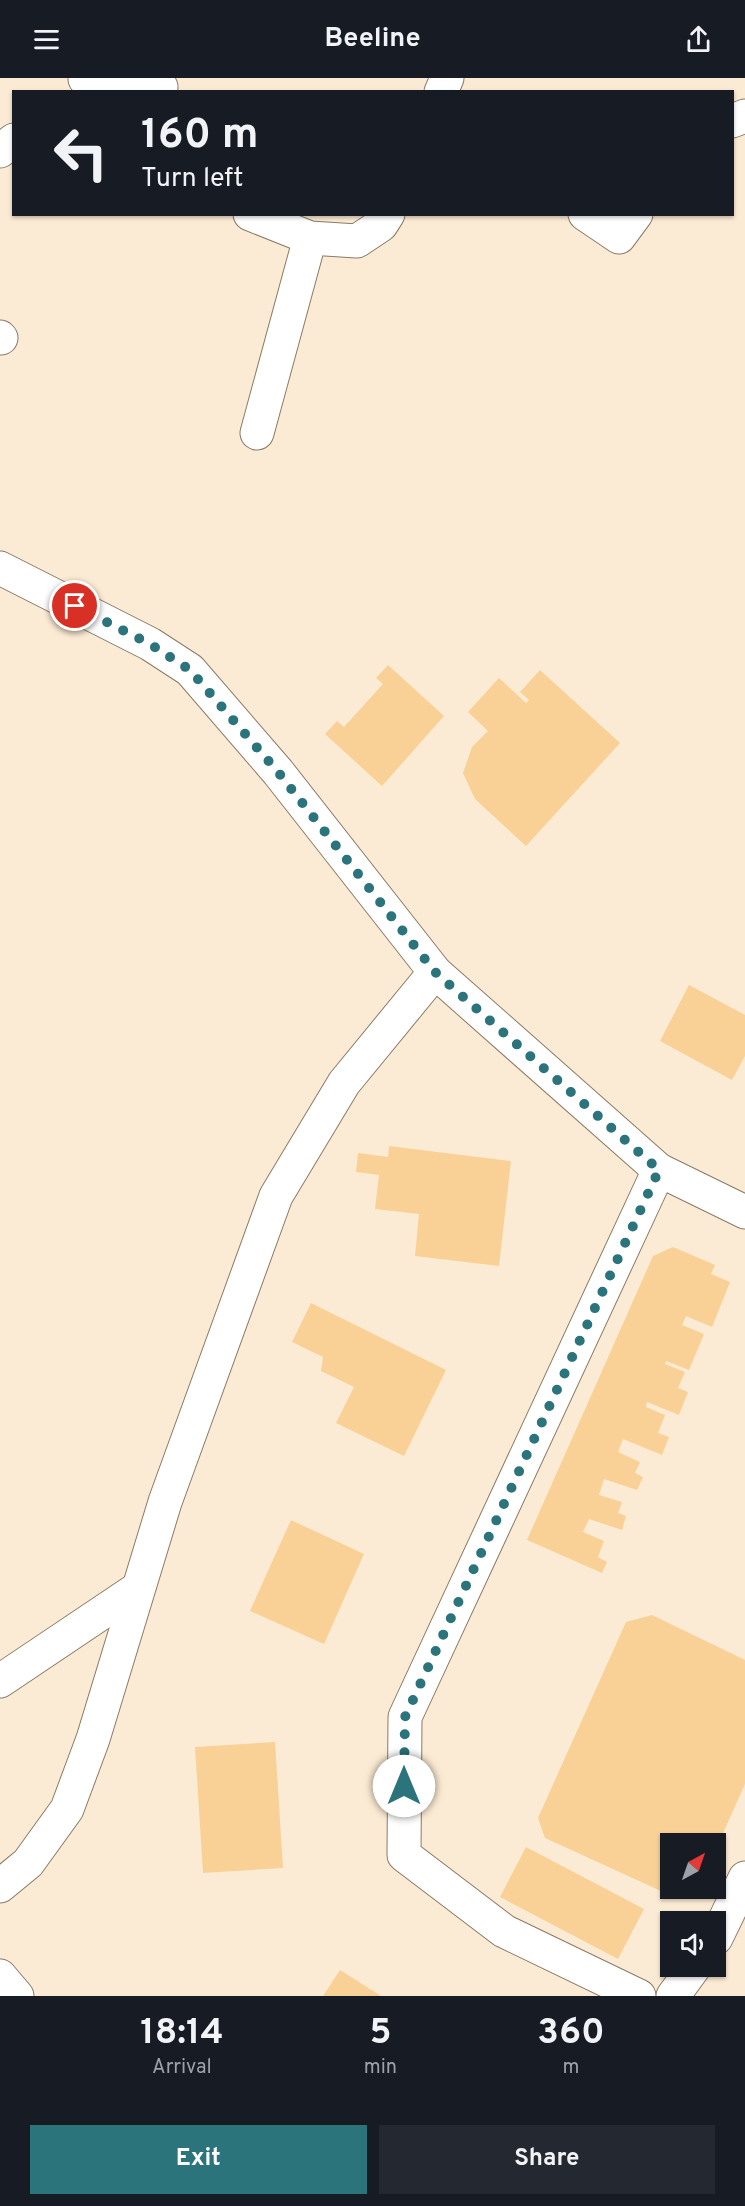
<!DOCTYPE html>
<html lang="en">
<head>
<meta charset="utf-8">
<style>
  body { margin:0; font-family:Overpass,sans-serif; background:#242831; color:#f1f3f6; height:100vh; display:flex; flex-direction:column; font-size:22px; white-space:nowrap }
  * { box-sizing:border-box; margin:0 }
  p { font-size:20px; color:#9ea1a6 }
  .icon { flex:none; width:33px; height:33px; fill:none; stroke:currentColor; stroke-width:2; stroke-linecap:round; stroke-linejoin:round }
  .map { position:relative; height:1918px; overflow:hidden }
  .sheet { display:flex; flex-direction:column; background:#171b24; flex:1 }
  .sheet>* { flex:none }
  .hud { position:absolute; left:12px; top:12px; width:722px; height:126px; border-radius:0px; box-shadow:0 2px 4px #0004; background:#171b24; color:#f1f3f6; overflow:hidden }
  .needle { width:39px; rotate:40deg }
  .buttons { position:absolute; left:660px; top:1755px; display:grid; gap:12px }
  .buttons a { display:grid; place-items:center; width:66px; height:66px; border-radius:0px; background:#171b24; box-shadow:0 2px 4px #0004; font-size:30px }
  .pin { position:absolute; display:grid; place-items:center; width:51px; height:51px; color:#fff; margin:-26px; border:3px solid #fff; border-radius:50%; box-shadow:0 2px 6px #0007 }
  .me { position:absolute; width:66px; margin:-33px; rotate:0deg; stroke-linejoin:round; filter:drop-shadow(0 0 4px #0008) }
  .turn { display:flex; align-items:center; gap:21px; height:126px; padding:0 30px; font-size:27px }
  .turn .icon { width:78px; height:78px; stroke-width:2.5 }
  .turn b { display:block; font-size:42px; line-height:51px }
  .eta { display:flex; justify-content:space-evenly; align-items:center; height:102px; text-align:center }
  .eta b { font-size:36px; font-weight:700; line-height:42px }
  .button { display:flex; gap:12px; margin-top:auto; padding:12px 30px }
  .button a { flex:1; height:69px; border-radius:0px; background:#2b747c; color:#fff; font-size:24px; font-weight:700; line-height:69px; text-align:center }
  .button a+a { background:#242831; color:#f1f3f6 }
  header { display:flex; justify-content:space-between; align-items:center; height:78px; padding:0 30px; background:#171b24; font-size:27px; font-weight:700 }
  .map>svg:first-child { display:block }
  .building { fill:#f9d197 }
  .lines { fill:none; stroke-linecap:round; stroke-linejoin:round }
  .minor-casing { stroke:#8a7b66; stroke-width:35 }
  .minor { stroke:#fff; stroke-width:33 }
  .route { stroke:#2b747c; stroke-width:10; stroke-dasharray:0 18 }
</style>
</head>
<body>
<header><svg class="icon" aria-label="menu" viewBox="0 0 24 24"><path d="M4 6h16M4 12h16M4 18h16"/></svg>Beeline<svg class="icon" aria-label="share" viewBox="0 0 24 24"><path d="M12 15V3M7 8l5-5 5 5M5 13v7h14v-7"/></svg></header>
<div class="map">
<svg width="745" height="1918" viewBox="0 0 745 1918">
  <rect width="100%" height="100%" fill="#fcebd4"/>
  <g class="building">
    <polygon points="388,587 444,638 382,708 325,656 337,643 344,649 383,606 376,600"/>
    <polygon points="540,592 620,665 526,768 475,721 463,695 472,669 488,653 468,634 499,600 526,625 529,622 520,614"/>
    <polygon points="689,907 745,937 745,978 732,1002 660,963"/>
    <polygon points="389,1068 511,1083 499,1188 415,1178 419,1136 375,1131 379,1097 356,1094 358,1075 388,1079"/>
    <polygon points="673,1169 715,1187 711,1196 730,1204 712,1249 686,1238 682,1247 704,1256 689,1292 666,1283 665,1286 685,1294 678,1310 688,1314 679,1337 647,1324 646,1329 665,1337 658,1355 669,1359 662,1377 623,1361 618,1374 640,1384 635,1395 643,1399 637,1412 604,1401 599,1417 622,1424 618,1435 626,1438 622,1452 589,1441 583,1454 604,1463 598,1479 607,1484 602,1495 527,1462 653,1178"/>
    <polygon points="311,1225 446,1292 404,1378 336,1345 354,1309 321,1293 323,1279 292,1264"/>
    <polygon points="291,1442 364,1476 324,1566 250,1533"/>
    <polygon points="652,1537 745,1582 745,1706 716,1771 716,1766 670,1766 670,1810 689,1810 674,1819 545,1760 538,1740 626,1544"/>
    <polygon points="275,1664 283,1790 203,1795 195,1669"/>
    <polygon points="526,1769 644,1831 618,1881 500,1819"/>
    <polygon points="340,1892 381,1918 323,1918"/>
  </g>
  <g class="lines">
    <defs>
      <g id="minor">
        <polyline points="85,1 161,9"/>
        <polyline points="441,14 447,0"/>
        <polyline points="732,43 745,38"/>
        <polyline points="0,73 14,62"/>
        <polyline points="250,136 310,160 357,163 381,147 388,136"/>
        <polyline points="585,136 619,159 636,136"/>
        <polyline points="0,259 1,260"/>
        <polyline points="257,355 310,160"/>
        <polyline points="0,490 150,566 190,592 278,694 435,894 659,1092 745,1134"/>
        <polyline points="0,1603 137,1511"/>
        <polyline points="0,1808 28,1785 67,1731 93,1661 165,1424 276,1118 344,1005 435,894"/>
        <polyline points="716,1860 745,1800"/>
        <polyline points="0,1898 17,1918"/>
        <polyline points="639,1918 504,1853 404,1777 405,1639 659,1092"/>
        <polyline points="673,1918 695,1888"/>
      </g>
    </defs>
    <use href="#minor" class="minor-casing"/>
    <use href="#minor" class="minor"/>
  </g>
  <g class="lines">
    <polyline class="route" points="75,528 150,566 190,592 278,694 435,894 659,1092 405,1639 404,1708"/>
  </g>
</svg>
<div class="buttons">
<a><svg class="needle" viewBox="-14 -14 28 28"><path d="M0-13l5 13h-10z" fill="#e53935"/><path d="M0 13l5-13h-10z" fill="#9ea1a6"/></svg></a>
<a><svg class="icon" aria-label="sound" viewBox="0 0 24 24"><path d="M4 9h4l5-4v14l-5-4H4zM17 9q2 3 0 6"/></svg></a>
</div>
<div class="pin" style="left:75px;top:528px;background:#d93025"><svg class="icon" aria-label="arrive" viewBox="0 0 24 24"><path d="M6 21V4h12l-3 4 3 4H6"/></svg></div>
<svg class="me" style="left:404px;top:1708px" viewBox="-20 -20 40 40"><circle r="19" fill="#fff"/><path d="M0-13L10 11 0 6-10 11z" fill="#2b747c"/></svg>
<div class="hud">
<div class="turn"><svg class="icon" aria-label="left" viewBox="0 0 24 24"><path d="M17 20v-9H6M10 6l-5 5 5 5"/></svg><div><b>160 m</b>Turn left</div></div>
</div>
</div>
<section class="sheet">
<div class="eta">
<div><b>18:14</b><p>Arrival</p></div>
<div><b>5</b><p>min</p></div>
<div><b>360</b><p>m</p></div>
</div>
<div class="button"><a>Exit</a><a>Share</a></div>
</section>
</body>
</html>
